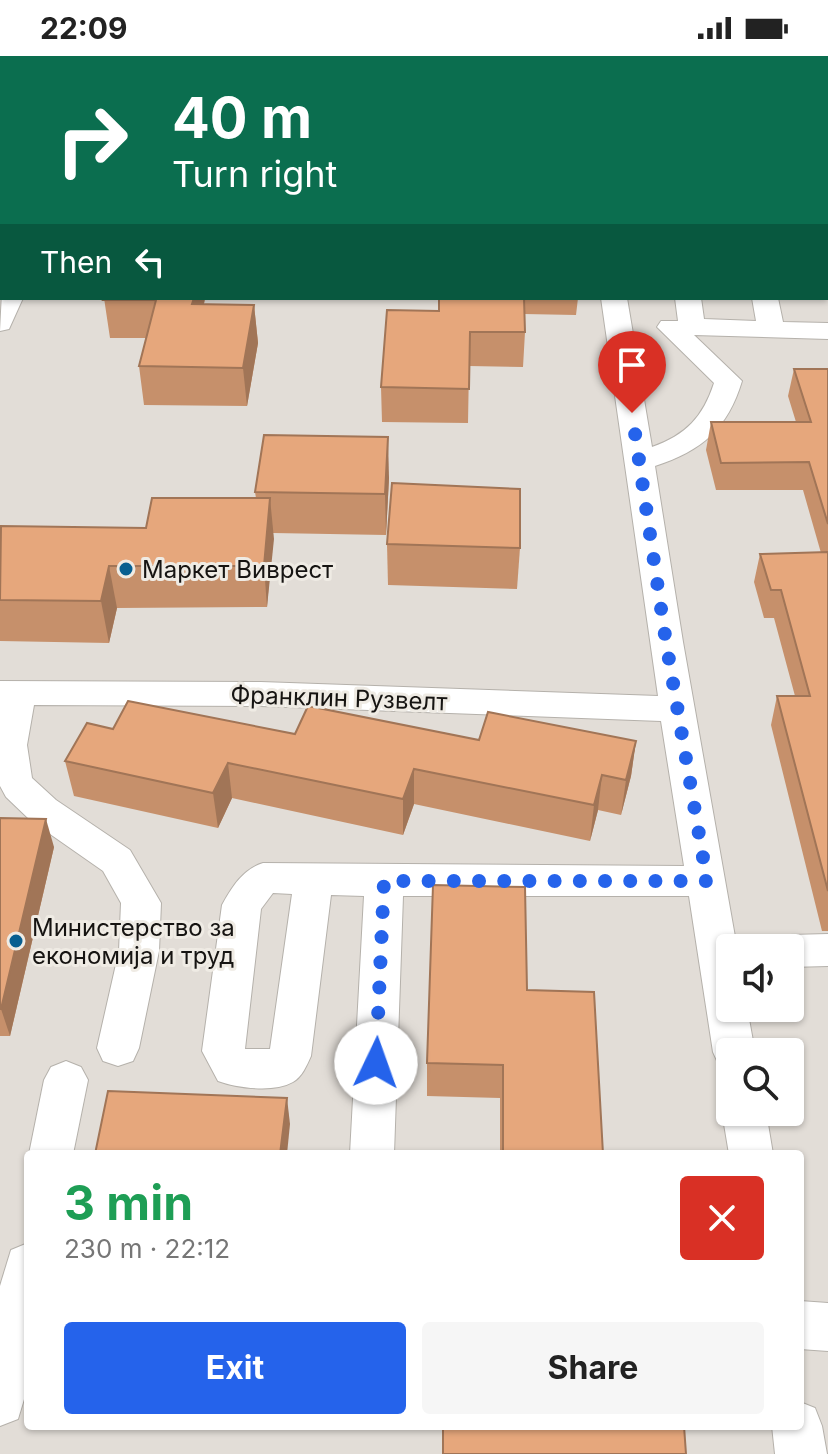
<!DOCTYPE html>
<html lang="en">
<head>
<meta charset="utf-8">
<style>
  body { margin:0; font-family:Inter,sans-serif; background:#f6f6f6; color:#222; height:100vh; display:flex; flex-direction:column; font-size:30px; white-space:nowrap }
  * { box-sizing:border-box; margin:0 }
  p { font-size:26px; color:#767676 }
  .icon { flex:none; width:44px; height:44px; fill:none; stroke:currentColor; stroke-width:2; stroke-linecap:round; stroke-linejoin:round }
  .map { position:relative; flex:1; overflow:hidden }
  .details { position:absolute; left:24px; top:1094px; width:780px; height:280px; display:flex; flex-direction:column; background:#fff; border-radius:8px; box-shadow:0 2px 6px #0004 }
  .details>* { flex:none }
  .banner { position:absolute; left:0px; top:0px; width:828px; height:244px; box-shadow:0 2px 6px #0004; background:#0b6e4f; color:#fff; overflow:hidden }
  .tools { position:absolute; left:716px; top:878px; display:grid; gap:16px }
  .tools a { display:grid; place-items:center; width:88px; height:88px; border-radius:8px; background:#fff; box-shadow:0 2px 6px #0004; font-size:40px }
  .pin { position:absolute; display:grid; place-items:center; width:68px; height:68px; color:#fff; margin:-82px -34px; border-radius:50% 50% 50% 0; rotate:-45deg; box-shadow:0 0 8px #0007 }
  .pin .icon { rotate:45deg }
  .me { position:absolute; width:88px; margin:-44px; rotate:3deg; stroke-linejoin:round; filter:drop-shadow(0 0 6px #0008) }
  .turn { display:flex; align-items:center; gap:28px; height:168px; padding:0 40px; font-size:36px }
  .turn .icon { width:104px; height:104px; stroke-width:2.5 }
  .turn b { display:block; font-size:56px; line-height:68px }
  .then { display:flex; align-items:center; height:76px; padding:0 40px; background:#0003; gap:16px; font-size:30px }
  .round { display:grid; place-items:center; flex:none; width:84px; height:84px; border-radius:8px; background:#f6f6f6 }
  .summary { display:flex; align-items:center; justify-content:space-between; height:136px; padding:0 40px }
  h1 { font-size:48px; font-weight:700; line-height:60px; color:#1e9e55 }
  .button { display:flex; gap:16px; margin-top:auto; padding:16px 40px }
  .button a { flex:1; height:92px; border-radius:8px; background:#2563eb; color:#fff; font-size:32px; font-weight:700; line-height:92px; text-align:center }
  .button a+a { background:#f6f6f6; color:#222 }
  .status { display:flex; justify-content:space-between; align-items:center; height:56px; padding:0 40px; background:#fff; direction:ltr }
  .status svg { height:22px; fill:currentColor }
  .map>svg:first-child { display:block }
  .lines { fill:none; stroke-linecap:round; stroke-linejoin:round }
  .minor-casing { stroke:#b5b1ab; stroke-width:2 }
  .minor { fill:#fff; fill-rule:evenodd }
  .wall { fill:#c6906b }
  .shaded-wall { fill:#a17557 }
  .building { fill:#e6a77c; stroke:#a17557; stroke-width:2 }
  .route { stroke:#2563eb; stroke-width:14; stroke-dasharray:0 25.2 }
  .poi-dot { fill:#085f90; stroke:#efebe4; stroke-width:3 }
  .labels { text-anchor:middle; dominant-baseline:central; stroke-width:6; stroke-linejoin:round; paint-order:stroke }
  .poi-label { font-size:24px; fill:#161412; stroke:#efebe4; text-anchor:start }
  .street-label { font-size:24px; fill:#161412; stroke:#efebe4 }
</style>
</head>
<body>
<div class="status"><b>22:09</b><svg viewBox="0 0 49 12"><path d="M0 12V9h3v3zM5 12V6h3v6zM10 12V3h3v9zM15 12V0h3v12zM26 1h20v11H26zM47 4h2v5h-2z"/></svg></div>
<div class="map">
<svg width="828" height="1398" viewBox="0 0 828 1398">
  <rect width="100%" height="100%" fill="#e2ddd7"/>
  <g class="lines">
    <defs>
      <g id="minor">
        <rect x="566" y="0" width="20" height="2"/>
        <rect x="826" y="150" width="2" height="14"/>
        <polygon points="2,236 2,242 23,242 9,273 0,275"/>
        <path d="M 601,242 L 627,242 L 652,391 C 686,379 703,361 714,327 L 657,271 L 661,265 L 678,265 L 675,242 L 701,242 L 704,263 L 756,265 L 752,242 L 778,242 L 783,266 L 828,267 L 828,283 L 694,279 L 742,325 C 728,372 702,395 655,410 L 683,586 L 737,892 L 730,892 L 730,952 L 747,952 L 755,996 L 730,996 L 730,1013 L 719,1009 L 713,996 L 689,840 L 403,840 L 394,1098 L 350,1098 L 364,840 L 331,839 L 311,1000 C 307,1009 302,1021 293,1026 C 274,1037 237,1032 218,1025 L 202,995 L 222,849 C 232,831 243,813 263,807 L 684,810 L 661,665 L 261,650 L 34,649 L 27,689 L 32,722 L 56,744 L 130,794 L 161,847 L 159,895 L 139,992 L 133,1005 L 118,1010 L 103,1005 L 97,992 L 119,895 L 121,847 L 103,815 L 30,764 L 6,741 L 0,730 L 0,625 L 261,626 L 658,640 ZM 273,837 L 292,838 L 270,993 L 245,993 L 261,853 Z"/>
        <polygon points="828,878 828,910 790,911 790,892 771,892 776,883 790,879"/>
        <polygon points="66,1005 81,1011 88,1024 73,1098 29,1098 44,1024 51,1011"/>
        <polygon points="729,1042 730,1056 766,1056 773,1098 729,1098 722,1056"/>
        <polygon points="28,1187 28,1330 18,1363 0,1370 0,1230 11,1194"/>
        <polygon points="800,1245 828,1247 828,1295 800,1293"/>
        <polygon points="800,1346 815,1352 822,1370 827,1398 775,1398 772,1370 800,1370"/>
      </g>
    </defs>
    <use href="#minor" class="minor-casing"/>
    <use href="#minor" class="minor"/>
  </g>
  <g class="wall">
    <polygon points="662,0 828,0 828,65 826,65 826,2 662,2"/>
    <polygon points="104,242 205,242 204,248 254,249 258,287 247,350 144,349 139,310 146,282 110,282"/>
    <polygon points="439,242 578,242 576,259 524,258 525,276 523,311 469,310 468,367 382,366 381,331 439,255"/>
    <polygon points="794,313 828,313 828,875 822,875 771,669 777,640 795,640 774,562 764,562 754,526 760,498 821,497 803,434 716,434 706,394 711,366 796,366 788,340"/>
    <polygon points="389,422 386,479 273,477 267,551 117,552 109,587 0,585 0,472 146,472 256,442 255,436"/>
    <polygon points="387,488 520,492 517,533 388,529"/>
    <polygon points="113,673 479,684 636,685 631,720 621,759 598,754 590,785 414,748 403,779 232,742 218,772 74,740 65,705"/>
    <polygon points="0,762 54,791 10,980 0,980"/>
    <polygon points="527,934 603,1098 500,1098 500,1042 427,1040 427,1007"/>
  </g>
  <g class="shaded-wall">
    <polygon points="194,242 205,242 197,286 192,248"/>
    <polygon points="254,249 258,287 247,350 243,312"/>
    <polygon points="388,381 389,422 386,479 385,438"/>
    <polygon points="270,442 274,483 267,551 264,510"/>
    <polygon points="109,510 117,552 109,587 101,545"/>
    <polygon points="636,685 631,720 621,759 626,724"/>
    <polygon points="228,707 232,742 218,772 213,737"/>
    <polygon points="414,713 414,748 403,779 403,743"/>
    <polygon points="602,719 598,754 590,785 594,749"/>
    <polygon points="46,763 54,791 10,980 1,953"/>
    <polygon points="287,1042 290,1068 287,1098 280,1098"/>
  </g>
  <g class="building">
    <polygon points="231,0 299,0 299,2 230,2"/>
    <rect x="409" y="0" width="71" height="2"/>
    <polygon points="668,0 828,0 828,44 826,44 826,2 669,2"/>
    <polygon points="104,242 194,242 192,248 254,249 243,312 139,310 156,244 103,244"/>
    <polygon points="439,242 524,242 525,276 470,276 469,333 381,331 387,254 439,255"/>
    <polygon points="794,313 828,313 828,468 809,406 721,407 711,366 811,366"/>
    <polygon points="264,379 388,381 385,438 255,436"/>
    <polygon points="392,427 520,433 520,492 387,488"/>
    <polygon points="152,442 270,442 264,510 109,510 101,545 0,544 1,470 146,472"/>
    <polygon points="828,496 828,835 777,640 810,640 781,534 771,534 760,498"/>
    <polygon points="128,645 295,678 308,650 479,684 488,656 636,685 626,724 602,719 594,749 414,713 403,743 228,707 213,737 65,705 87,667 113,673"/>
    <polygon points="0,762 46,763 1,953 0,953"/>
    <polygon points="433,829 525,831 527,934 594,936 603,1098 503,1098 503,1009 427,1007"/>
    <polygon points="108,1035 287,1042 280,1098 95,1098"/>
    <polygon points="443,1370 684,1370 686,1398 443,1398"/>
  </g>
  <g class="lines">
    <polyline class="route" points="376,1007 384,825 707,825 666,586 632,357"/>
  </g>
  <g class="poi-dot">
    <circle cx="126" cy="513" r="8"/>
    <circle cx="16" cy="885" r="8"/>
  </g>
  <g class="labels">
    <g class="poi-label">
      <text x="142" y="513">Маркет Виврест</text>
      <text x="32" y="871">Министерство за<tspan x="32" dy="28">економија и труд</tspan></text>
    </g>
    <g class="street-label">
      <text transform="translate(339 642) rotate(2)">Франклин Рузвелт</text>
    </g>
  </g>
</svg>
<div class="tools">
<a><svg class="icon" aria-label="sound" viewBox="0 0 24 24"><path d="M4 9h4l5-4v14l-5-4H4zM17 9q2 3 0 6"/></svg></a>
<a><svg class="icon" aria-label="search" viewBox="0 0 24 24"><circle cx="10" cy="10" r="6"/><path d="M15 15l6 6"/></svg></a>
</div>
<div class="pin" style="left:632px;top:357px;background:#d93025"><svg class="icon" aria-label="arrive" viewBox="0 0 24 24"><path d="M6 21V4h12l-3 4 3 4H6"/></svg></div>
<svg class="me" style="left:376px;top:1007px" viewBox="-20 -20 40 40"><circle r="19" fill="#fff"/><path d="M0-13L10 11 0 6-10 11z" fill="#2563eb"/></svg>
<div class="banner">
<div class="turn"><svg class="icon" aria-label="right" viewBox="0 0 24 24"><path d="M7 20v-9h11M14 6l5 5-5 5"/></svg><div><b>40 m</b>Turn right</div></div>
<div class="then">Then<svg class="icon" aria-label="left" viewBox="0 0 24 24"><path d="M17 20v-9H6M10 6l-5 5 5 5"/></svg></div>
</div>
<section class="details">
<div class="summary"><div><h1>3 min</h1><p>230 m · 22:12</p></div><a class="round" style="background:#d93025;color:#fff"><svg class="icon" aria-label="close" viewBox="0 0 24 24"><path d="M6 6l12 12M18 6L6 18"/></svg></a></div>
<div class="button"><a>Exit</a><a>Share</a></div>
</section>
</div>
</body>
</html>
